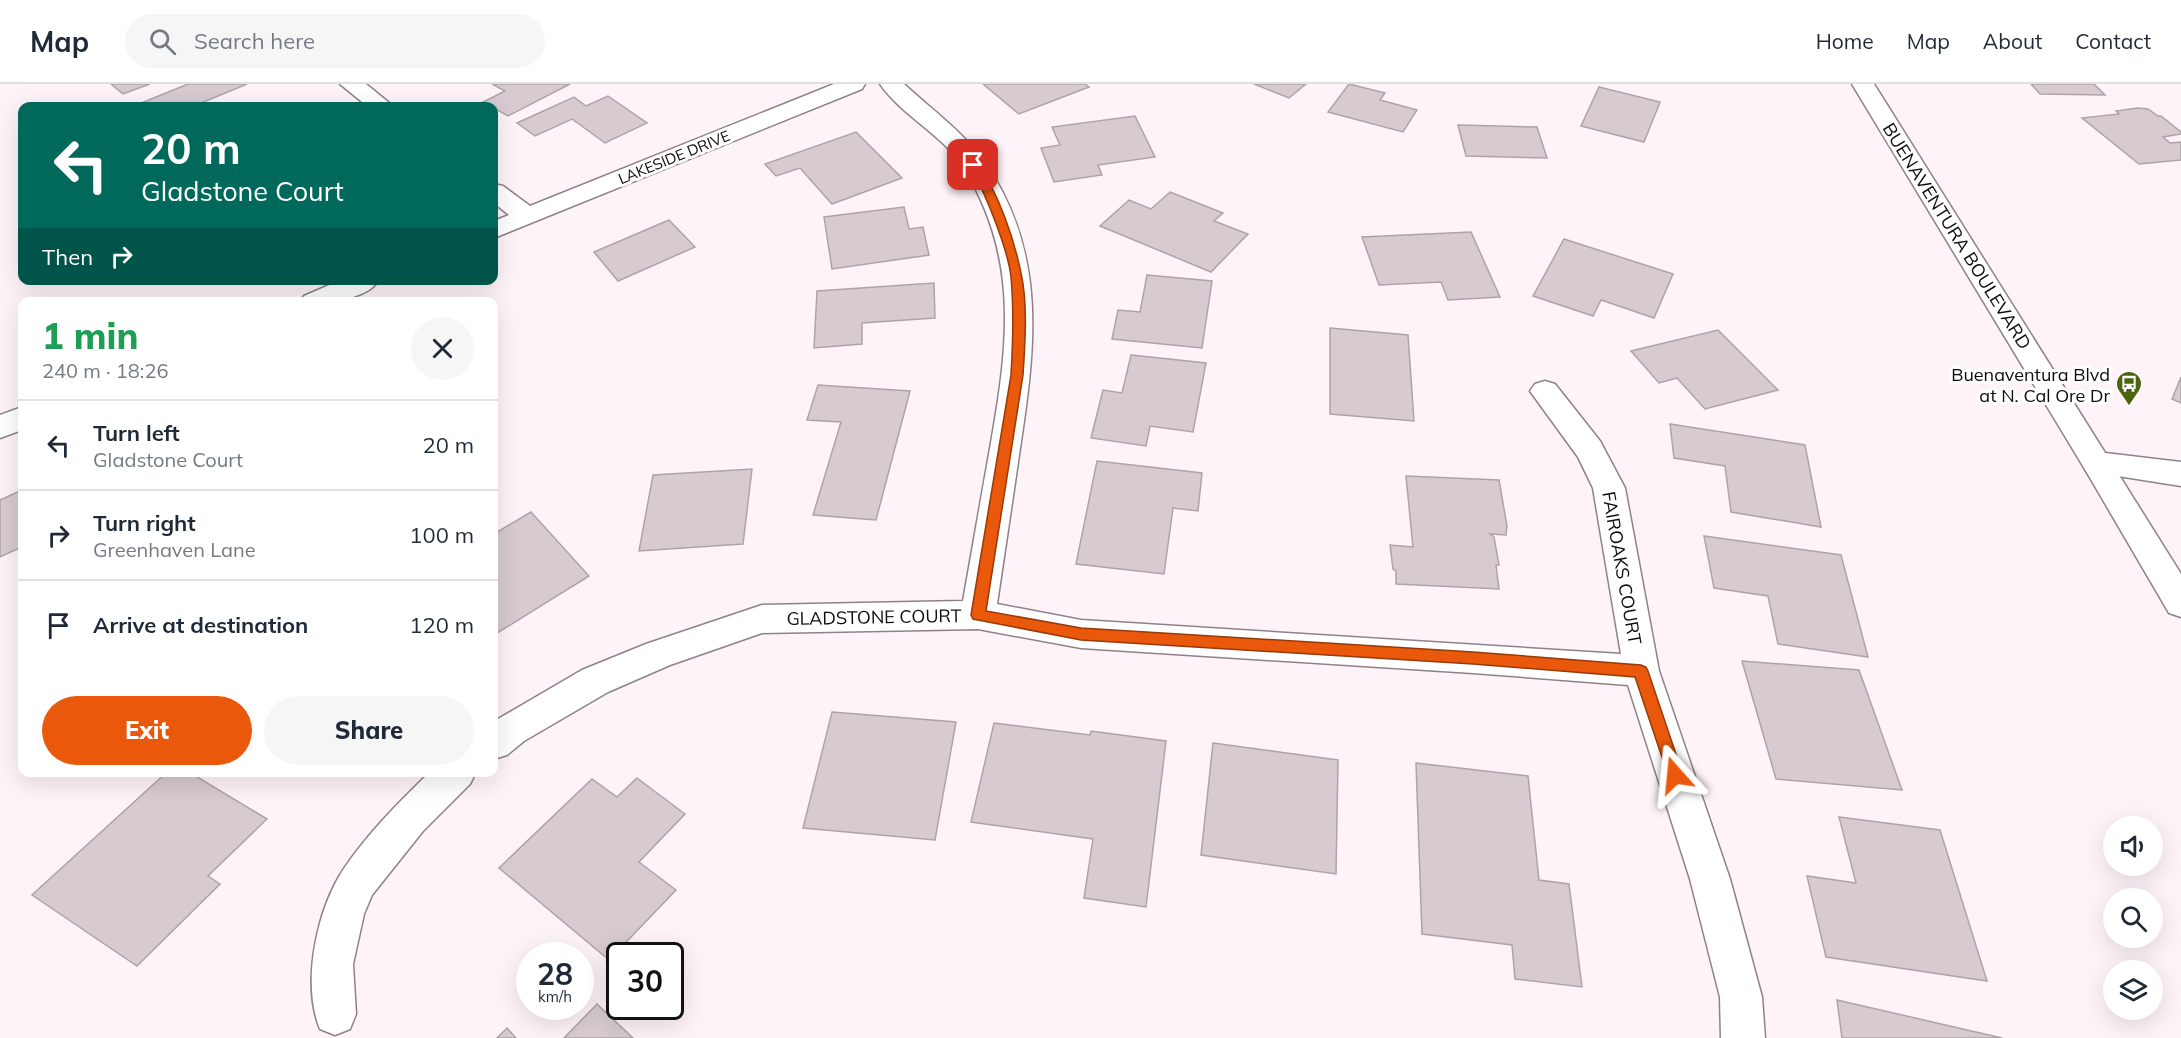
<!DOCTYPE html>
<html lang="en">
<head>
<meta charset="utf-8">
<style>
  body { margin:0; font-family:Mulish,sans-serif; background:#f6f6f7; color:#1f2937; height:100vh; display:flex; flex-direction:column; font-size:22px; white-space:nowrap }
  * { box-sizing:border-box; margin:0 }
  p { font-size:20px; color:#747a83 }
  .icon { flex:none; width:33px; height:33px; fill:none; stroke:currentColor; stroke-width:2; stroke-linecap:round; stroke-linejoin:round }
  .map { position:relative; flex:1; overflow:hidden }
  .details { position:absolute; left:18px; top:213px; width:480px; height:480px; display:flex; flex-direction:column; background:#fff; border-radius:12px; box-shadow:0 6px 24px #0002 }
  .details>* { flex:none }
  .hud { position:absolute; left:18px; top:18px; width:480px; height:183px; border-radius:12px; box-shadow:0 6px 24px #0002; background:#00695c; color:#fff; overflow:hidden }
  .controls { position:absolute; left:2103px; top:732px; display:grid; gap:12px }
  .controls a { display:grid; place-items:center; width:60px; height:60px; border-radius:50%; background:#fff; box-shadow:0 6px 24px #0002; font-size:30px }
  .speed { position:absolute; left:516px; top:858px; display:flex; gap:12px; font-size:30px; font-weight:700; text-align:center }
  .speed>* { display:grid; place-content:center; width:78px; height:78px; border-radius:50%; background:#fff; box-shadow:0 6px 24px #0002; line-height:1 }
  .speed small { font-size:15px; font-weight:400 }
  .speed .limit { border:3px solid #111; border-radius:9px; background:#fff; color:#111 }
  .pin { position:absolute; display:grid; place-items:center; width:51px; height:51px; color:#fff; margin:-26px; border-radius:12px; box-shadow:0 3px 9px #0006 }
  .me { position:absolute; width:66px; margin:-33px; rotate:342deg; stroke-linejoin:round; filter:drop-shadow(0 0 4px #0008) }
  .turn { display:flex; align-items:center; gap:21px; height:126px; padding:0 24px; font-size:27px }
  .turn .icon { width:78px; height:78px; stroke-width:2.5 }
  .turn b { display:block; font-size:42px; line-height:51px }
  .then { display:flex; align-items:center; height:57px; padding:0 24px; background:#0003; gap:12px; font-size:22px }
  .round { display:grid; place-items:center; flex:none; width:63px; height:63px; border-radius:32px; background:#f6f6f7 }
  .overview { display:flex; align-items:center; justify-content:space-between; height:102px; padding:0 24px }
  h1 { font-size:36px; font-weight:800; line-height:45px; color:#1e9e55 }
  .primary-button { display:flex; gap:12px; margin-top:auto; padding:12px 24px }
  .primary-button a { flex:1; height:69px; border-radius:36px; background:#ea580c; color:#fff; font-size:24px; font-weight:800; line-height:69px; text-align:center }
  .primary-button a+a { background:#f6f6f7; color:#1f2937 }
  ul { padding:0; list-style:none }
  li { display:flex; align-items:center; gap:18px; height:90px; padding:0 24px; border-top:2px solid #e0e1e3 }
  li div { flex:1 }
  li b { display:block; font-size:22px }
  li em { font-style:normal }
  header { display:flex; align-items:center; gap:36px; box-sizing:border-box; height:84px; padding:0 30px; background:#fff; border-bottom:2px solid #e0e1e3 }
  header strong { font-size:28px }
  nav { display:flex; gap:33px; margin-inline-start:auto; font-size:21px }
  .search { width:420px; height:54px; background:#f6f6f7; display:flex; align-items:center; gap:15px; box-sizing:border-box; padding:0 21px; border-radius:33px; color:#747a83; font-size:22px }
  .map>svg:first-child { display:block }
  .building { fill:#d7cad1; stroke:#afa3a9; stroke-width:1.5 }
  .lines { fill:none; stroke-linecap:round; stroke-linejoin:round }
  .street-casing { stroke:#8e8288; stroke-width:3 }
  .secondary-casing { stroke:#8e8288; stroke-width:3 }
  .street { fill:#fff; fill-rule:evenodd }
  .secondary { fill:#fff; fill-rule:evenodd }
  .route { fill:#ea580c; stroke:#983908; stroke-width:1.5 }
  .labels { text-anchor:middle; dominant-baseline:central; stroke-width:6; stroke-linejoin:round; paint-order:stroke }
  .far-street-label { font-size:15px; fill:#0e0a0d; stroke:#fff }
  .street-label { font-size:18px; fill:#0e0a0d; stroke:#fff }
  .poi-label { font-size:18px; fill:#0e0a0d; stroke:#fff; text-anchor:end }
</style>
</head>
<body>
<header>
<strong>Map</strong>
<div class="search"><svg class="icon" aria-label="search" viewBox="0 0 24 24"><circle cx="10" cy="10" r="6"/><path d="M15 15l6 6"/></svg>Search here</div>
<nav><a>Home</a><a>Map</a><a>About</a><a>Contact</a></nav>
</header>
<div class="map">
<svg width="2181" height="954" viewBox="0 0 2181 954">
  <rect width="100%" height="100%" fill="#fef3f9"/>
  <g class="building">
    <polygon points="111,0 150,0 123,10"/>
    <polygon points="188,0 247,0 194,22 134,22"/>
    <polygon points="492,0 570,0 508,32 483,18 505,7"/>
    <polygon points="983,0 1085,0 1089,3 1019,30"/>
    <polygon points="1254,0 1306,0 1289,14"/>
    <polygon points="1349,0 1385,9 1380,16 1417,26 1403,48 1328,28"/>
    <polygon points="2031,0 2094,0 2105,11 2040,10"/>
    <polygon points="1599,3 1660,18 1644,58 1581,42"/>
    <polygon points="608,12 647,39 605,59 572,35 535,52 517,39 574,13 586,22"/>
    <polygon points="2138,24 2148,25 2158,32 2161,32 2181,48 2181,50 2163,53 2170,59 2181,58 2181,76 2139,80 2082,34 2119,30 2116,27"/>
    <polygon points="1135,32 1155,73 1098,81 1102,91 1054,98 1041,64 1060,61 1052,43"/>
    <polygon points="1458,41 1537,43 1547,74 1466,72"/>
    <polygon points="856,48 902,94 832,120 800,84 776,92 765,80"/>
    <polygon points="1170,108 1223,129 1214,137 1248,150 1211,188 1100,142 1129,116 1151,125"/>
    <polygon points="904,123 909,145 923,143 929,171 832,185 824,133"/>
    <polygon points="669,136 695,163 618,197 594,168"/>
    <polygon points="1471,148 1500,213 1448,216 1441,198 1379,201 1362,153"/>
    <polygon points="1564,155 1673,190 1654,234 1601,216 1593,232 1533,212"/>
    <polygon points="1147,191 1212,197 1202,264 1112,255 1118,226 1140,228"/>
    <polygon points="934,199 935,234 862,239 862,260 814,264 817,207"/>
    <polygon points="1330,244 1408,251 1414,337 1330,330"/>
    <polygon points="1718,246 1778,306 1705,325 1677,294 1659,299 1631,267"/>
    <polygon points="1131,271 1206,279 1193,348 1150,342 1146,362 1091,354 1103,306 1122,309"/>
    <polygon points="2181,293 2181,319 2172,315"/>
    <polygon points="818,301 910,307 876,436 813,431 841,338 807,336"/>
    <polygon points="1670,340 1805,361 1821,443 1731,428 1725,382 1674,374"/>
    <polygon points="1097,377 1202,389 1198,427 1173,424 1164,490 1076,480"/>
    <polygon points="752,385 743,460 639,467 653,391"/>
    <polygon points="1406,392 1499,396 1507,442 1506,451 1490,450 1494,453 1499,481 1496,481 1499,505 1396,500 1396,487 1393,485 1390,461 1413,463"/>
    <polygon points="22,406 22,463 0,473 0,416"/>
    <polygon points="531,428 589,492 494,551 494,450"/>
    <polygon points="1704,452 1841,471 1868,573 1778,560 1768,512 1714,504"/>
    <polygon points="1742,577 1859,586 1902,706 1776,695"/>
    <polygon points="832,628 956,638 935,756 803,744"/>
    <polygon points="994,639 1090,651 1091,647 1166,657 1146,823 1084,814 1093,755 971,738"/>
    <polygon points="1213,659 1338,676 1336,790 1201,771"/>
    <polygon points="1416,679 1528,692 1539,796 1569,800 1582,903 1515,895 1512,861 1422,850"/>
    <polygon points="167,688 189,688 267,735 208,792 220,800 137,882 32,811"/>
    <polygon points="637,694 685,730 639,778 676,806 609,876 499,784 592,695 617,713"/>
    <polygon points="1839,733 1940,746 1987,897 1826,873 1807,792 1856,799"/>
    <polygon points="1837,916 2002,954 1842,954"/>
    <polygon points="597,920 633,954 564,954"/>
    <polygon points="507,944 516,954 497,954"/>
  </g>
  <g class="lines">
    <defs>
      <g id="street">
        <polygon points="340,0 366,0 393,22 367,22"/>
        <polygon points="834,0 865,0 862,5 494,154 494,137 509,131 494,119 494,100 503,102 530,122"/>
        <path d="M 880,0 L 904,0 C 931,25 961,46 983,76 C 1049,169 1035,266 1019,371 C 1012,421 1004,471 997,520 L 1081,536 L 1621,570 L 1593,404 L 1578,373 L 1530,307 L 1535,300 L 1545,297 L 1555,300 L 1600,357 L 1625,404 L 1659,587 L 1730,795 L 1762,913 L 1765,954 L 1721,954 L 1720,913 L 1690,795 L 1628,601 L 1473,589 L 1081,564 L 978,545 L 762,549 L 670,581 L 608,608 L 524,657 L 507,671 L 494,675 L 494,638 L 498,635 L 582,586 L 646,560 L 762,521 L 963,517 C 972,468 980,419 989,370 C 1007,268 1022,177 963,83 C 941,49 901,31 880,0 Z"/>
        <path d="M 341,196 L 379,196 C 365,218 323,218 301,218 L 304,212 Z"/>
        <polygon points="22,323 22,346 0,354 0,331"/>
        <polygon points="2097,368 2181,378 2181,402 2086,387 2082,379 2086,371"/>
        <path d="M 430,688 L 476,688 L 470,700 L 423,747 L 372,811 L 364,830 L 353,880 L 356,930 L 350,945 L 335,951 L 320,945 C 301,899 317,824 345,783 C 369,748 400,717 430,688 Z"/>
      </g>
      <polygon id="secondary" points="1852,0 1874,0 2181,490 2181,533 2169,529 2086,387"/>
    </defs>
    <use href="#street" class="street-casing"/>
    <use href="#secondary" class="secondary-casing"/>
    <use href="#street" class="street"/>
    <use href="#secondary" class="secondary"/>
  </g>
  <path class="route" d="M 970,79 L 977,79 C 998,108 1014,154 1021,189 C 1028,220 1025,260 1023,291 L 986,527 L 1081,544 L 1473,568 L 1641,581 L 1646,583 L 1648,587 L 1683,691 L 1681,696 L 1675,698 L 1670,696 L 1668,691 L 1635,593 L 1473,580 L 1081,556 L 973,535 L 971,531 L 1011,291 C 1013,258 1014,226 1011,193 C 1008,166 984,103 968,81 Z"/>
  <defs>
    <symbol id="bus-pin" viewBox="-11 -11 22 30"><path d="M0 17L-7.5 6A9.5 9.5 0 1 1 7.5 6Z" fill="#4c6310" stroke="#fff"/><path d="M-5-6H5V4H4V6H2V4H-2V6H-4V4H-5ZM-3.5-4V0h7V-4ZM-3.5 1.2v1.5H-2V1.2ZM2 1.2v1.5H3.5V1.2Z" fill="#fff"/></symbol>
  </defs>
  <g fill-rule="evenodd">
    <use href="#bus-pin" x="2114" y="285" width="30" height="40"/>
  </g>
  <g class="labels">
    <g class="far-street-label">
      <text transform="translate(674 73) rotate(-22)">LAKESIDE DRIVE</text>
    </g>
    <g class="street-label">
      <text transform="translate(1957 152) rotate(58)">BUENAVENTURA BOULEVARD</text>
      <text transform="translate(1622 484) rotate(80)">FAIROAKS COURT</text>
      <text transform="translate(874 533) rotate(-1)">GLADSTONE COURT</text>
    </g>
    <g class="poi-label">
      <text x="2110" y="290">Buenaventura Blvd<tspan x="2110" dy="21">at N. Cal Ore Dr</tspan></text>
    </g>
  </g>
</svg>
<div class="controls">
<a><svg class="icon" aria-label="sound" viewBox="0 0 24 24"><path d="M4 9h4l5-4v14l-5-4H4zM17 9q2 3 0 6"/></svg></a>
<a><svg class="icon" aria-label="search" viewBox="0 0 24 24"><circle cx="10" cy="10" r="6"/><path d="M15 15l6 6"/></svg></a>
<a><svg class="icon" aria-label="layers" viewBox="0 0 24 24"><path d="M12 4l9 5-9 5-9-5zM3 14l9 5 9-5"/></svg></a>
</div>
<div class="speed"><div>28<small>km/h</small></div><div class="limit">30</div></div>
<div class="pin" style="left:973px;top:81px;background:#d93025"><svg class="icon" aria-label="arrive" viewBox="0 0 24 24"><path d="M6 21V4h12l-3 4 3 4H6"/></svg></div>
<svg class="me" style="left:1675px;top:691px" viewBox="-20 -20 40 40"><path d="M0-17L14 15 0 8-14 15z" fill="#ea580c" stroke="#fff" stroke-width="4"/></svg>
<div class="hud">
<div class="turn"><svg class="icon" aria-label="left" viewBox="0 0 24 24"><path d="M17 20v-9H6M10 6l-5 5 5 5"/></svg><div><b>20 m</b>Gladstone Court</div></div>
<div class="then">Then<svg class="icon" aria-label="right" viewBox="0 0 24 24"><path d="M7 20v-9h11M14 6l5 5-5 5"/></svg></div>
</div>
<section class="details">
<div class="overview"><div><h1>1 min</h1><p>240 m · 18:26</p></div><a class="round"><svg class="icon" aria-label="close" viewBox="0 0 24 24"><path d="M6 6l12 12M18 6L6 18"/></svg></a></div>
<ul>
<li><svg class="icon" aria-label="left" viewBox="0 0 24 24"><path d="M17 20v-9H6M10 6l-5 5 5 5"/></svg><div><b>Turn left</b><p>Gladstone Court</p></div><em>20 m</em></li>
<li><svg class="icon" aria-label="right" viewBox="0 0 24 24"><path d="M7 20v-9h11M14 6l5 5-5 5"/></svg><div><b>Turn right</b><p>Greenhaven Lane</p></div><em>100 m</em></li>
<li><svg class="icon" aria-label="arrive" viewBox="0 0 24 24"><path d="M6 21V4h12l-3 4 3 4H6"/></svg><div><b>Arrive at destination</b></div><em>120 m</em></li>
</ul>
<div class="primary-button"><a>Exit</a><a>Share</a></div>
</section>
</div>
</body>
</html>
